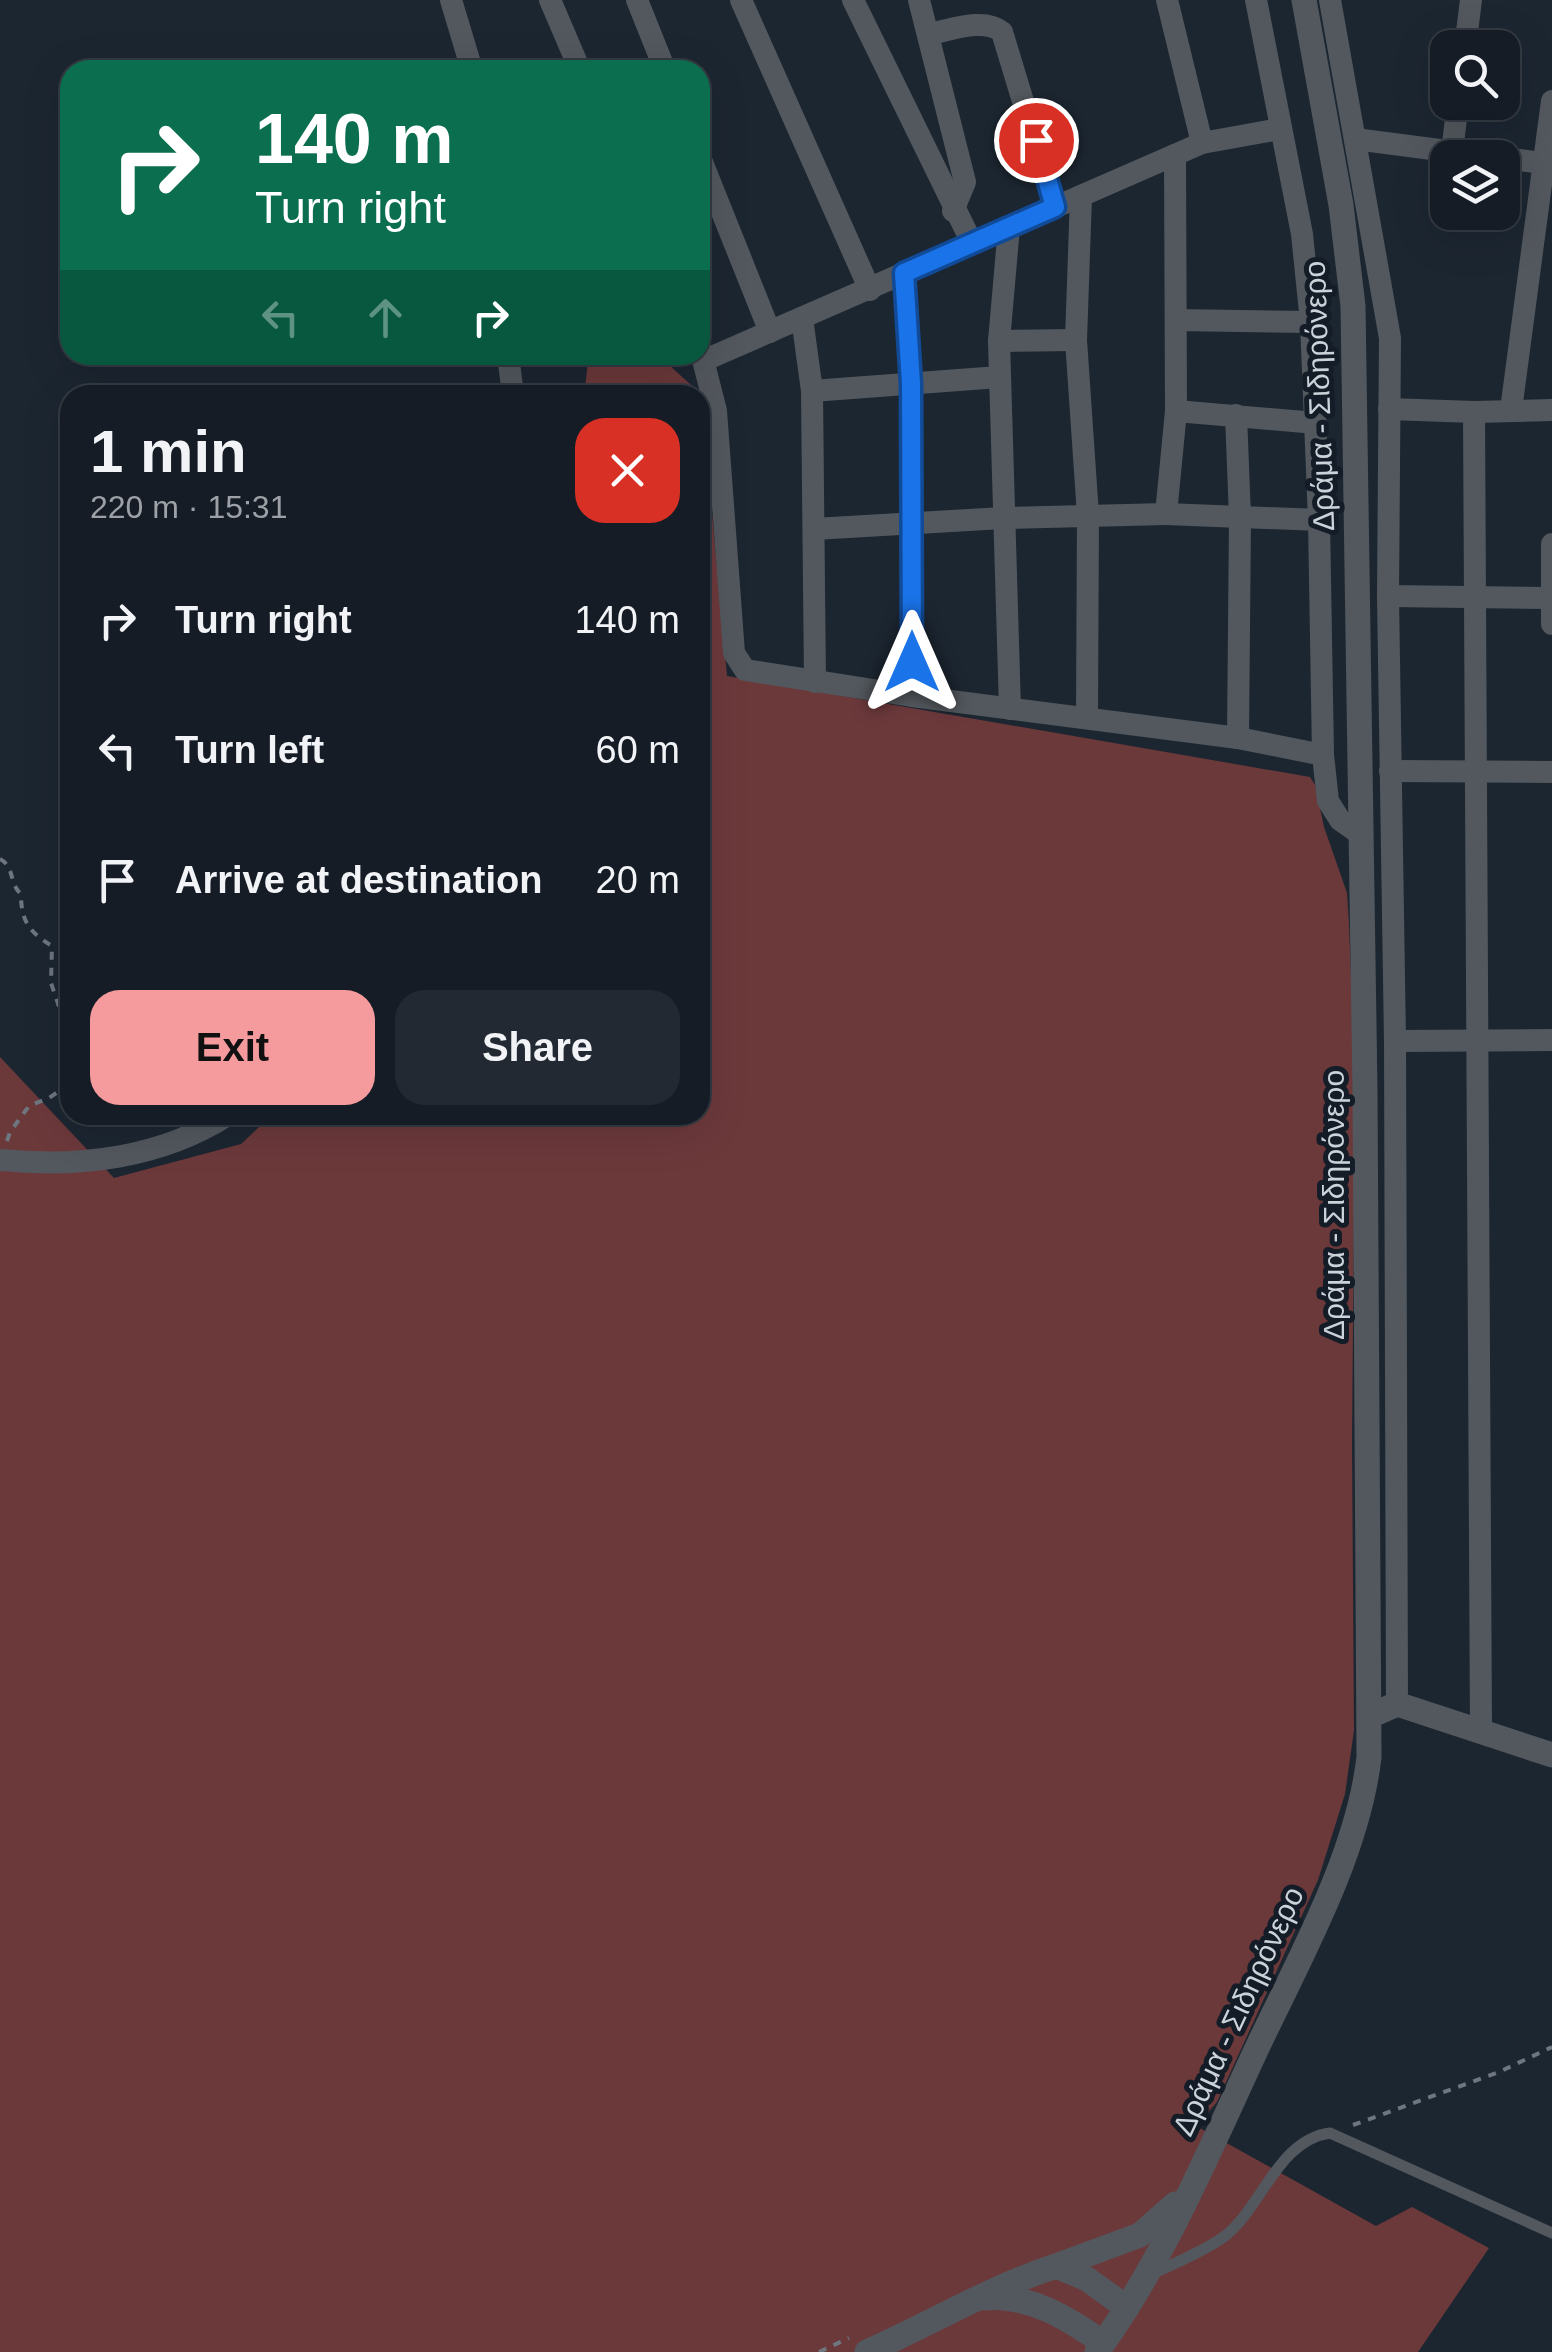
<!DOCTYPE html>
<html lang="en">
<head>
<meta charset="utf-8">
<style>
  body { margin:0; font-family:Arial,sans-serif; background:#222932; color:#f1f3f6; height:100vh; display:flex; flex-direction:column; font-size:38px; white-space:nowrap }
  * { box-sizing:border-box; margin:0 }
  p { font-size:32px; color:#9da1a7 }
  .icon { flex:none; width:55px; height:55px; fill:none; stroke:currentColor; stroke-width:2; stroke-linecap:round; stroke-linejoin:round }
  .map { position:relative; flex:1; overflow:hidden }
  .details { position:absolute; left:60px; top:385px; width:650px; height:740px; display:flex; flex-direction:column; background:#151c25; border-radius:30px; box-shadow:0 10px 40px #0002,0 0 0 2px #343a42 }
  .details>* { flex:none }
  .guide { position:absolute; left:60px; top:60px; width:650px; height:305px; border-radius:30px; box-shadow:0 10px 40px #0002,0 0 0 2px #343a42; background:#0b6e4f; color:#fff; overflow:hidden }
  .tools { position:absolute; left:1430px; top:30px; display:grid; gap:20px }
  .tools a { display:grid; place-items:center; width:90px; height:90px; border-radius:20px; background:#151c25; box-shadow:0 10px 40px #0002,0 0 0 2px #343a42; font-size:50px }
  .pin { position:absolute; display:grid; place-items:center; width:85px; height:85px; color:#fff; margin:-42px; border:5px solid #fff; border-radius:50%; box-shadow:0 2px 10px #0007 }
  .me { position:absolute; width:110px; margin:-55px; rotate:0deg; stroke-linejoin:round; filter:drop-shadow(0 0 8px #0008) }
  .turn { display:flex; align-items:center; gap:35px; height:210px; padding:0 30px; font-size:45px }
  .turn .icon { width:130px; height:130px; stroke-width:2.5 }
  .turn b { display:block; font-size:70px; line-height:85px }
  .lanes { display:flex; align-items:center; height:95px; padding:0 30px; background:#0003; justify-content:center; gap:50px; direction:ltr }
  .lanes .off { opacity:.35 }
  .round { display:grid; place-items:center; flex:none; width:105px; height:105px; border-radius:30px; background:#222932 }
  .headline { display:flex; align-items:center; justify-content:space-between; height:170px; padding:0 30px }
  h1 { font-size:60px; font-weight:700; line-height:75px }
  .button { display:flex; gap:20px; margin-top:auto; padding:20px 30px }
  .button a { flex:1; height:115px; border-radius:30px; background:#f59b9d; color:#111; font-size:40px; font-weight:700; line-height:115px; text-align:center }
  .button a+a { background:#222932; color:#f1f3f6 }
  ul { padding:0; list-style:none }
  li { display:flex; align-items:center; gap:30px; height:130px; padding:0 30px }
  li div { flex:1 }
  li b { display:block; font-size:38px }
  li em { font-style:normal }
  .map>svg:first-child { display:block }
  .forest { fill:#6c393b }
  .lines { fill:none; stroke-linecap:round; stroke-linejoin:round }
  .path { stroke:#6e7680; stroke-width:4; stroke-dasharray:8 8; stroke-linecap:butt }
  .service { stroke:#53585e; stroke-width:11 }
  .minor { stroke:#53585e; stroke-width:22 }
  .tertiary { stroke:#53585e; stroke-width:25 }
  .route-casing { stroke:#114b97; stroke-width:25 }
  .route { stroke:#1a73e8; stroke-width:18 }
  .labels { text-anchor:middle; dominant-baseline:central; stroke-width:10; stroke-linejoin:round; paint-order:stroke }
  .street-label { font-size:30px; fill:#ccd2da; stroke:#131c27 }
</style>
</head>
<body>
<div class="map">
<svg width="1552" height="2352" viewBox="0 0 1552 2352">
  <rect width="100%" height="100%" fill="#1c2631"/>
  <polygon class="forest" points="589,355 658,355 701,394 727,676 1310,777 1315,785 1324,827 1347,893 1349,924 1355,1084 1352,1441 1354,1730 1345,1794 1318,1880 1217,2102 1196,2126 1376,2226 1412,2207 1489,2248 1418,2352 0,2352 0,1057 114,1178 241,1144 272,1115 700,1115 700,395 584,395"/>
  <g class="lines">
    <g class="path">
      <path d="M 0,859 C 15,867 9,884 21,894 C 21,921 29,932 52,946 L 51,983 L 70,1039"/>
      <polyline points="7,1141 10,1132 29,1106 49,1098 62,1089 70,1063"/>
      <polyline points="1353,2125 1499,2072 1552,2047"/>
      <polyline points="819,2352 849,2338"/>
    </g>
    <path class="service" d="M 1154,2273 C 1177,2262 1205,2251 1225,2236 C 1262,2207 1278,2140 1330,2133 L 1552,2233"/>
    <g class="minor">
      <polyline points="451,0 472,70"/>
      <polyline points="550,0 580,70"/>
      <polyline points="637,0 665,70"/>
      <polyline points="741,0 870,290"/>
      <polyline points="853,0 972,243"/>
      <polyline points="919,0 965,182 953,211"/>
      <polyline points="1167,0 1202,143"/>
      <polyline points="1256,0 1302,234 1311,322 1319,520 1323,755 1328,801 1340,820 1360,834"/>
      <polyline points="1330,0 1390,338 1388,596 1395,1041 1397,1704"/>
      <path d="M 929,34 C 951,30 984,17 1002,32 L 1055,207"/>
      <polyline points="1465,48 1471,0"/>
      <polyline points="1355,139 1501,158"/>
      <polyline points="1452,152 1458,102"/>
      <polyline points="1175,155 1176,411 1166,514 1319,520"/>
      <polyline points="700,157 770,332"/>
      <polyline points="1502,158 1552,164"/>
      <polyline points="1081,196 1076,340 1088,515 1087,717"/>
      <polyline points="1009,227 999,341 1010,709"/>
      <polyline points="904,273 911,383 912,696"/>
      <polyline points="802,318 812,391 815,682"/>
      <polyline points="1176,320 1311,322"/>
      <polyline points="999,341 1076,340"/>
      <polyline points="700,348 716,411 734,653 745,670 912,696 1238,738 1323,755"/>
      <polyline points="508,355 513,395"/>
      <polyline points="705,360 1202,143 1280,129"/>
      <polyline points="812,391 999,377"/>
      <polyline points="1389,409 1474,412 1552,410"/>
      <polyline points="1511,410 1552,101"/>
      <polyline points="1176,411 1316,423"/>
      <polyline points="1474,412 1481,1732"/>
      <polyline points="1236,415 1240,517 1238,738"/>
      <polyline points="814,529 1003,518 1166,514"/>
      <polyline points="1552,544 1552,624"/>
      <polyline points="1388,596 1552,598"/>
      <polyline points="1390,771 1552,772"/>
      <polyline points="1395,1041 1552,1040"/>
      <path d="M 0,1160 C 79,1168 161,1158 228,1115"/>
    </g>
    <g class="tertiary">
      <polyline points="1370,1716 1397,1704 1552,1755"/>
      <polyline points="1056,2266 1140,2235 1175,2204"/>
      <path d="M 984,2298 C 1029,2294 1068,2318 1103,2343"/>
      <path d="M 867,2352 C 930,2324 991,2287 1056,2266 L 1087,2279 L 1127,2308"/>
      <path d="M 1097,2352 C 1164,2260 1209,2151 1257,2048 C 1299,1959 1358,1855 1369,1757 L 1365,1091 L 1353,306 L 1341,205 L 1304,0"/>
    </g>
  </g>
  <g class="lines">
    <defs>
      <polyline id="route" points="912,662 911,383 904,273 1055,207 1036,140"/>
    </defs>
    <use href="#route" class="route-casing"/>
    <use href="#route" class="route"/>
  </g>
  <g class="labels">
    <g class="street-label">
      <text transform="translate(1319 396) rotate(-92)">Δράμα - Σιδηρόνερο</text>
      <text transform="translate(1333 1205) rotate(-90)">Δράμα - Σιδηρόνερο</text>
      <text transform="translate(1238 2011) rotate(-65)">Δράμα - Σιδηρόνερο</text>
    </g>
  </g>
</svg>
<div class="tools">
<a><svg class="icon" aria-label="search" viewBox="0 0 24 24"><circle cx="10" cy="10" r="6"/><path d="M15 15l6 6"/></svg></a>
<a><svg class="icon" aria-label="layers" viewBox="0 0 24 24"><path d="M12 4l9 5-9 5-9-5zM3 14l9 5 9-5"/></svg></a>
</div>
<div class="pin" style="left:1036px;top:140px;background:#d93025"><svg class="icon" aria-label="arrive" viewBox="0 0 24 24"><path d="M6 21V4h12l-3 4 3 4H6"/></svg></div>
<svg class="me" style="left:912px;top:662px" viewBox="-20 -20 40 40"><path d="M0-17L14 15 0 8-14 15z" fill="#1a73e8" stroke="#fff" stroke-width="4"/></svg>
<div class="guide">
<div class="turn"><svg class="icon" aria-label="right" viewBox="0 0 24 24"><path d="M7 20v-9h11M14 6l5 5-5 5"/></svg><div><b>140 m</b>Turn right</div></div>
<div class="lanes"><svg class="icon off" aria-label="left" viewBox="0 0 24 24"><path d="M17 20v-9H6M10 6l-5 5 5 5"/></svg><svg class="icon off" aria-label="ahead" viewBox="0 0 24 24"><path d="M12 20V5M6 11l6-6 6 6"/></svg><svg class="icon" aria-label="right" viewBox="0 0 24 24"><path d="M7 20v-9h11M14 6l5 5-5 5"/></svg></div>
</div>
<section class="details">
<div class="headline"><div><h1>1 min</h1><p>220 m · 15:31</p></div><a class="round" style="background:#d93025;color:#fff"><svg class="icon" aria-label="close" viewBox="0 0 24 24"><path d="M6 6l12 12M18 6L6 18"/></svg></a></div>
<ul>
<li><svg class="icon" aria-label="right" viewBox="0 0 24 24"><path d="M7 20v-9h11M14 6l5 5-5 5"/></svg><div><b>Turn right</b></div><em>140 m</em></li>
<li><svg class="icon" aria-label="left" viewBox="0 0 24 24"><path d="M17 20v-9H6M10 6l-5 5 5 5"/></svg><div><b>Turn left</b></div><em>60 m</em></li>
<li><svg class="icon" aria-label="arrive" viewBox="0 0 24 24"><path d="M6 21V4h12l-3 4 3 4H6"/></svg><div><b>Arrive at destination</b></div><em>20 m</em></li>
</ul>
<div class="button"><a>Exit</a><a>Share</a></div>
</section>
</div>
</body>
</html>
